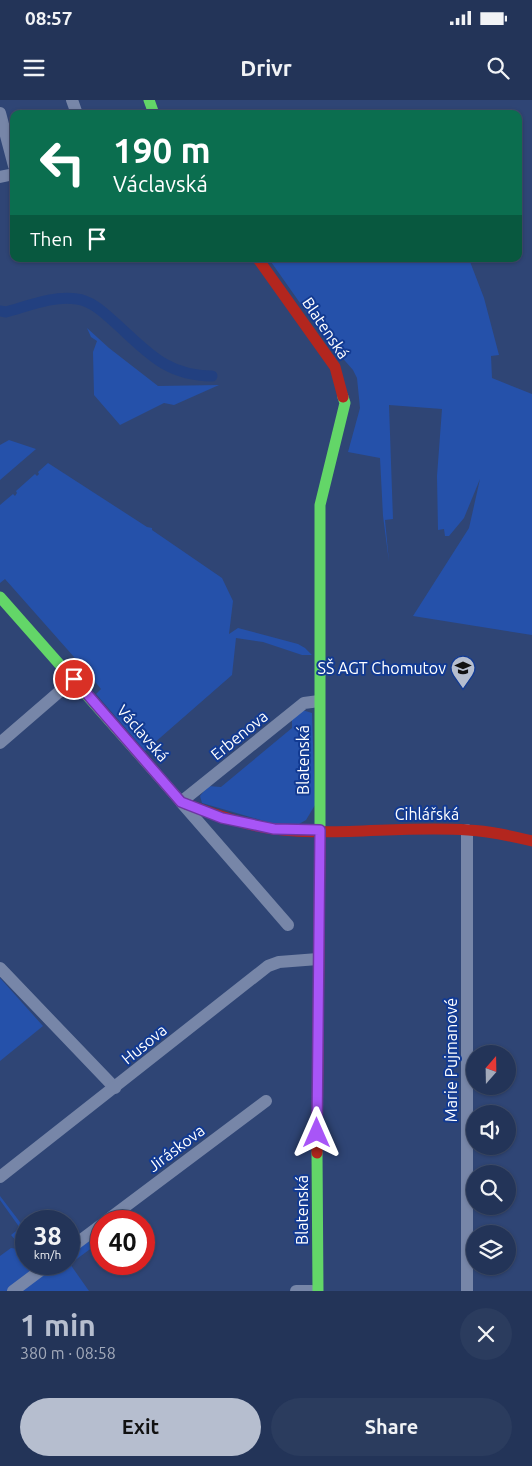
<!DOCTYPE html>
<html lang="en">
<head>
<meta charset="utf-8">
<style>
  body { margin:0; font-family:Ubuntu,sans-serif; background:#2b3c5e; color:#f1f3f6; height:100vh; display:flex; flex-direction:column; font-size:19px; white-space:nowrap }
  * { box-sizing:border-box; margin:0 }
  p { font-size:16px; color:#a3aaba }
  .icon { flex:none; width:28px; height:28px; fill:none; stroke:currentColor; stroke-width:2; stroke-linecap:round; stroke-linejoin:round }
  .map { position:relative; height:1191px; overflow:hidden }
  .panel { display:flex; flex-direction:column; background:#233458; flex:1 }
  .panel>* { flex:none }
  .hud { position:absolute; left:10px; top:10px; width:512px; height:152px; border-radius:10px; box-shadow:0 1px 4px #0004,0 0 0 1px #404f6e; background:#0b6e4f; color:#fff; overflow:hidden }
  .needle { width:32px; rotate:20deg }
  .tools { position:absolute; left:466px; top:945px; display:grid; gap:10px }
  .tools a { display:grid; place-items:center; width:50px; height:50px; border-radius:50%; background:#233458; box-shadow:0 1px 4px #0004,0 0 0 1px #404f6e; font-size:25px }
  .speed { position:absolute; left:15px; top:1110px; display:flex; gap:10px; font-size:25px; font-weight:700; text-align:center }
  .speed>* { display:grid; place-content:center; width:65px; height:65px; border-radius:50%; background:#233458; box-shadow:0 1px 4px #0004,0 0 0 1px #404f6e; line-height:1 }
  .speed small { font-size:12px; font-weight:400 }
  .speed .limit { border:8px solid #d22; background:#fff; color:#111 }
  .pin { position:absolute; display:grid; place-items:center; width:42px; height:42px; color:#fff; margin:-21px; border:2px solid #fff; border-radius:50%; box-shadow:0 1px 5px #0007 }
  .me { position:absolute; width:55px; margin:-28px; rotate:0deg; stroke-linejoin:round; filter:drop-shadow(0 0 4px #0008) }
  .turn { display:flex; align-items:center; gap:18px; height:105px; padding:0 20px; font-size:22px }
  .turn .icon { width:65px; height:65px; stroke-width:2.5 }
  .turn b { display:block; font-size:35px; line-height:42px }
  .then { display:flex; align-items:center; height:48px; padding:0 20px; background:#0003; gap:10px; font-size:19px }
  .round { display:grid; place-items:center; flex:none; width:52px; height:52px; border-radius:26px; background:#2b3c5e }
  .summary { display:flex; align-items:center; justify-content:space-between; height:85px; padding:0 20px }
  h1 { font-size:30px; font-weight:700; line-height:38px; color:#b6becf }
  .cta { display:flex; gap:10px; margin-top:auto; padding:10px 20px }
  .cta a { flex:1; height:58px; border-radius:30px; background:#b6becf; color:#111; font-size:20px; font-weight:700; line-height:58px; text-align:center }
  .cta a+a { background:#2b3c5e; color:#f1f3f6 }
  .status { display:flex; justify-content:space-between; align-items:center; height:35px; padding:0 25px; background:#233458; direction:ltr }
  .status svg { height:14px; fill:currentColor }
  header { display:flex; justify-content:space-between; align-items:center; height:65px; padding:0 20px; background:#233458; font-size:22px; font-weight:700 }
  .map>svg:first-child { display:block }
  .green { fill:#2551aa }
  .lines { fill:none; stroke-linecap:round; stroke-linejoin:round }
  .canal { stroke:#224080; stroke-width:11 }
  .street { stroke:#7786a8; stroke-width:12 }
  .fast { stroke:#63d668; stroke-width:11 }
  .jam { stroke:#b3261e; stroke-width:11 }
  .route-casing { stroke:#6d37a1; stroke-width:12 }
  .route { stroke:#a855f7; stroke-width:9 }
  .labels { text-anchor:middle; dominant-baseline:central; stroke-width:4; stroke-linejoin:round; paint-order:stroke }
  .street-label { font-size:16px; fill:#fff; stroke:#123a92 }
  .poi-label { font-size:16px; fill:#fff; stroke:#123a92; text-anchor:end }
</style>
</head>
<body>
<div class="status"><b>08:57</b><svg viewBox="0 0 49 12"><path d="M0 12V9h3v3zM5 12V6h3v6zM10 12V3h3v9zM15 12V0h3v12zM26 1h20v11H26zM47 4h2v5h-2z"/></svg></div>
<header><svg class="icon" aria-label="menu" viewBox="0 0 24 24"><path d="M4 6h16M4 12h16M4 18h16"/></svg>Drivr<svg class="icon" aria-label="search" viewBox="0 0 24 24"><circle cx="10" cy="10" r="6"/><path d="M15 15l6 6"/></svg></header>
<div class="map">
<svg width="532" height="1191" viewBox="0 0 532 1191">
  <rect width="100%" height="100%" fill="#2f4575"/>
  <g class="green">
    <polygon points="269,159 469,159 484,198 499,255 491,256 492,278 532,294 532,535 413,516 469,428 480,379 464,418 449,436 445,436 444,429 438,430 437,376 442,309 389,305 393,419 385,420 389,462 383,416 380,358 348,352 360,308 357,278 353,270 324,237"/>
    <polygon points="87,228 109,248 158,286 219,285 174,305 164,303 120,325 94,295 93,252 97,241 91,237"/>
    <polygon points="9,340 36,349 0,380 0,345"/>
    <polygon points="48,363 147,427 152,428 152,430 222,478 233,501 229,534 238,528 298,544 305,548 312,555 302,555 263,542 236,538 232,575 145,651 96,594 101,589 92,578 87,583 77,571 82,566 5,479 0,483 0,405 13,394 15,396 17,393 16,391 35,374 37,376 39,374 38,372"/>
    <polygon points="302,610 312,613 315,705 306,720 299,724 271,723 202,703 200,696 208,686 221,687 292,628 292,617"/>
    <polygon points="0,878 43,926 0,961"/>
    <polygon points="0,1096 26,1130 26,1152 11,1135 20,1128 0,1100"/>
    <polygon points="101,1128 101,1141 70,1164 89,1191 0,1191 0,1156 11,1148 18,1149 26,1156 26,1164 35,1164 40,1168 41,1164 69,1164 69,1153"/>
  </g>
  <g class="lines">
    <path class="canal" d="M 0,211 L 6,212 C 28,206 54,195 77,199 C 91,201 102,211 112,220 C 145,249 164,276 212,276"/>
    <g class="street">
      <polyline points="72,0 77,14"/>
      <polyline points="0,13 14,66"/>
      <polyline points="0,77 14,74"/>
      <polyline points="0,643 74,579"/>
      <polyline points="288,825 181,702 304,603 319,601"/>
      <polyline points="0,868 115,988"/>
      <polyline points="0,1077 268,866 279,862 318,859"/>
      <polyline points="106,1121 266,1001"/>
      <polyline points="69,1149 101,1125"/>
      <polyline points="13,1191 49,1164"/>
      <polyline points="296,1191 312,1191"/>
      <polyline points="467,1191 467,730"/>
    </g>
    <g class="fast">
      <polyline points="149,0 154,14"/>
      <polyline points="0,497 181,702 186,704"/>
      <polyline points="320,738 320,405 345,303 343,297"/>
      <polyline points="317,1053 318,1191"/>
    </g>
    <g class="jam">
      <polyline points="258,159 335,267 343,297"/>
      <path d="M 186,704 C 214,714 244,725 274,729 C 339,737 404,725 468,730 C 490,731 511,736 532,741"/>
      <polyline points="317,1053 320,738"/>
    </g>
  </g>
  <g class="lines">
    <defs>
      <polyline id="route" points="74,579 181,702 222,718 274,729 320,730 317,1033"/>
    </defs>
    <use href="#route" class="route-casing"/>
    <use href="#route" class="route"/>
  </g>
  <defs>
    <symbol id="school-pin" viewBox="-11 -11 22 30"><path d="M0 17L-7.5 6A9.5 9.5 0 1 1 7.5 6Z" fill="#b6becf" stroke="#123a92"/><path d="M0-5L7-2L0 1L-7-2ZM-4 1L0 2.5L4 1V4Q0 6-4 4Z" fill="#111"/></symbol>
  </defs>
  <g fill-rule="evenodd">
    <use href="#school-pin" x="449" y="554" width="28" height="38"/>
  </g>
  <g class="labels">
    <g class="street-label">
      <text transform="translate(326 228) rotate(56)">Blatenská</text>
      <text transform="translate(143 633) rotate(49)">Václavská</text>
      <text transform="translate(239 635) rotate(-39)">Erbenova</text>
      <text transform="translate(303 660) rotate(-90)">Blatenská</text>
      <text x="427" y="714">Cihlářská</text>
      <text transform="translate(144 944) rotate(-39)">Husova</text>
      <text transform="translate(451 960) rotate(-90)">Marie Pujmanové</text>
      <text transform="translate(176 1048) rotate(-37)">Jiráskova</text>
      <text transform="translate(302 1110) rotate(-90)">Blatenská</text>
    </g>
    <g class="poi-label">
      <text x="446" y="568">SŠ AGT Chomutov</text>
    </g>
  </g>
</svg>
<div class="tools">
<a><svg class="needle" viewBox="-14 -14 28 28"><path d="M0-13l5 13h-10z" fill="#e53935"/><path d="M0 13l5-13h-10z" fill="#a3aaba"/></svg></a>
<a><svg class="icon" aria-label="sound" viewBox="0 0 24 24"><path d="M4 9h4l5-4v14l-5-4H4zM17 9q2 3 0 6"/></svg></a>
<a><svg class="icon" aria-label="search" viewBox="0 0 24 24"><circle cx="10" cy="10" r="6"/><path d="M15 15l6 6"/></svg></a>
<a><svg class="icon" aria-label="layers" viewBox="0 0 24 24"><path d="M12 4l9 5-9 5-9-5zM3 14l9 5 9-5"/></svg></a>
</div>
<div class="speed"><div>38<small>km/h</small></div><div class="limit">40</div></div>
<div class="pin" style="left:74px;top:579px;background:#d93025"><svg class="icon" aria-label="arrive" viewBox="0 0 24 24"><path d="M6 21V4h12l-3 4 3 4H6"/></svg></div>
<svg class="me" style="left:317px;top:1033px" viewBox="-20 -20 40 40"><path d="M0-17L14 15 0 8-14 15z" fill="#a855f7" stroke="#fff" stroke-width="4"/></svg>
<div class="hud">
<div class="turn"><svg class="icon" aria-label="left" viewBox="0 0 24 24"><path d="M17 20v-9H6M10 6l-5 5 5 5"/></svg><div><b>190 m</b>Václavská</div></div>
<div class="then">Then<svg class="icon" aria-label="arrive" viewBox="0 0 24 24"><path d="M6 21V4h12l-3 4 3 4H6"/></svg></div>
</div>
</div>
<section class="panel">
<div class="summary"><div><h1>1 min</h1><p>380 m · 08:58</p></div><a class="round"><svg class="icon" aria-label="close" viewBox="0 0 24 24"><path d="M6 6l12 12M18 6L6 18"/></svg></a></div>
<div class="cta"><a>Exit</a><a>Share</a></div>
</section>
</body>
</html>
